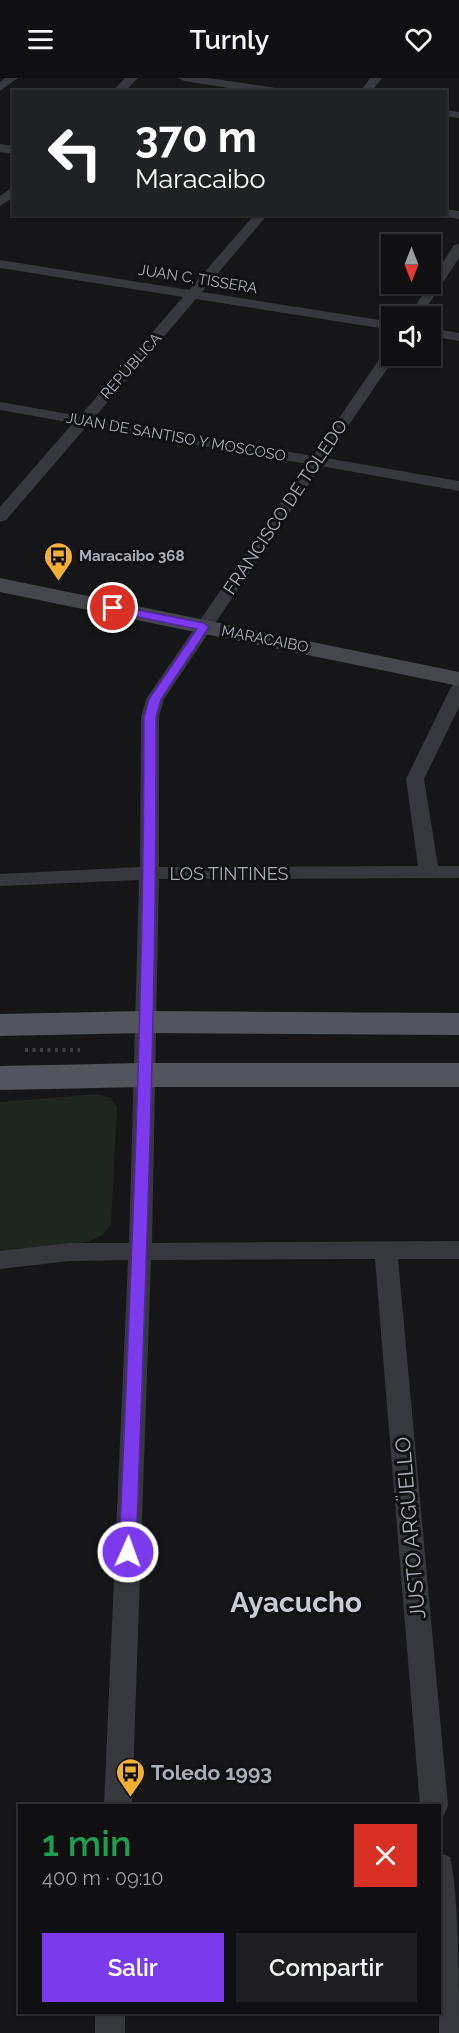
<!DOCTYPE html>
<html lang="es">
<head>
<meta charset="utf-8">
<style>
  body { margin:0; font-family:Raleway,sans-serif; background:#1e1e20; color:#f1f3f6; height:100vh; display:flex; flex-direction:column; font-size:22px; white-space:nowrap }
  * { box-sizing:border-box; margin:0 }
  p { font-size:20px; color:#9c9d9f }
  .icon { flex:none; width:33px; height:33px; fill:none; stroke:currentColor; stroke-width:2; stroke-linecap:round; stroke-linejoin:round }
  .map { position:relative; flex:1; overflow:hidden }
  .side { position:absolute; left:18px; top:1726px; width:423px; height:210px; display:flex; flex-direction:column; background:#101012; border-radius:0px; box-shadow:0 2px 4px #0004,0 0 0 2px #303032 }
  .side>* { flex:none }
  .guide { position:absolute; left:12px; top:12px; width:435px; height:126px; border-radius:0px; box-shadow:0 2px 4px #0004,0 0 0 2px #303032; background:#202124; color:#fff; overflow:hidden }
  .needle { width:39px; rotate:180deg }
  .buttons { position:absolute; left:381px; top:156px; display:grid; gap:12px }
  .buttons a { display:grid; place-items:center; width:60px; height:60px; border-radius:0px; background:#101012; box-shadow:0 2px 4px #0004,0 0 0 2px #303032; font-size:30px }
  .pin { position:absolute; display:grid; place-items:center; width:51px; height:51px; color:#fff; margin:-26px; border:3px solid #fff; border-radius:50%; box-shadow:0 2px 6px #0007 }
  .me { position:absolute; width:66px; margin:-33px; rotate:2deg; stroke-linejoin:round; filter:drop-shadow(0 0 4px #0008) }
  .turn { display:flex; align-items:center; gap:21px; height:126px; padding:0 24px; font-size:27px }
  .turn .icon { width:78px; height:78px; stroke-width:2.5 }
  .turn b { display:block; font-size:42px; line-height:51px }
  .round { display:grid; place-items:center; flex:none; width:63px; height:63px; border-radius:0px; background:#1e1e20 }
  .head { display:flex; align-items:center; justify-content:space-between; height:102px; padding:0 24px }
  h1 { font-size:36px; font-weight:600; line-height:45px; color:#1e9e55 }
  .button { display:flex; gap:12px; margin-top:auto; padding:12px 24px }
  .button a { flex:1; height:69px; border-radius:0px; background:#7c3aed; color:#fff; font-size:24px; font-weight:600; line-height:69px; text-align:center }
  .button a+a { background:#1e1e20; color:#f1f3f6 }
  header { display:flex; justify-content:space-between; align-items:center; height:78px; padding:0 24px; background:#101012; font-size:27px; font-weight:600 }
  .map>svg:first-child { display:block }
  .green { fill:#1e261f }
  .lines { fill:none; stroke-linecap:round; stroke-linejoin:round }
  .path { stroke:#3d3f44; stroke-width:4; stroke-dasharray:3 4.5; stroke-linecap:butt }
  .minor { fill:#37383d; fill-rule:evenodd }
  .secondary { fill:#45474d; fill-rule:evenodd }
  .primary { fill:#53555c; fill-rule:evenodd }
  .route { fill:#7c3aed; stroke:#51269a; stroke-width:1.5 }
  .labels { text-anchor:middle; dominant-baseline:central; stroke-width:6; stroke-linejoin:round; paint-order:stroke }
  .far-street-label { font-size:15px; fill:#a8adb8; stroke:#111113 }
  .far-poi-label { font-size:15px; font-weight:bold; fill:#a8adb8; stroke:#111113; text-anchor:start }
  .street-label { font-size:18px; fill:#a8adb8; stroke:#111113 }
  .near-street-label { font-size:21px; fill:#a8adb8; stroke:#111113 }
  .near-poi-label { font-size:21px; font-weight:bold; fill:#a8adb8; stroke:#111113; text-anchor:start }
  .near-district-label { font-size:28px; font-weight:bold; fill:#c9ccd4; stroke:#111113 }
</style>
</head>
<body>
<header><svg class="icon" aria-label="menu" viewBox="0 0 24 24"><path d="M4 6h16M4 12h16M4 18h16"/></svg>Turnly<svg class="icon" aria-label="heart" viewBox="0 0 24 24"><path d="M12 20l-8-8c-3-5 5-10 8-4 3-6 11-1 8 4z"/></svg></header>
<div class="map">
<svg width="459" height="1955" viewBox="0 0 459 1955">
  <rect width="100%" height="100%" fill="#161618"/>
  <polygon class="green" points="96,1016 111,1020 117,1029 111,1146 102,1157 87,1164 0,1174 0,1024"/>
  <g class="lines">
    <polyline class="path" points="25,972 80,972"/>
    <g class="minor">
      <polygon points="5,0 18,0 0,13 0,4"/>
      <polygon points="125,0 138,0 124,14 112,14"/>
      <polygon points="178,0 208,0 283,11 288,14 255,14 184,3"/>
      <polygon points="370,0 382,0 371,14 360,14"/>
      <polygon points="446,32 459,34 459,40 446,38"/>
      <polygon points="0,66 14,68 14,76 0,74"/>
      <polygon points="14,108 14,119 0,128 0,118"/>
      <polygon points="446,131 459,133 459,141 442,138 446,136"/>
      <polygon points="255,136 268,136 202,214 392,244 392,252 196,221 94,340 313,378 387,270 392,269 392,278 396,278 326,380 459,403 459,413 321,388 164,621 159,639 159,789 418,788 406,701 450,611 453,607 459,606 459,629 424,701 438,788 459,788 459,800 159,801 152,1165 459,1163 459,1181 398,1181 448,1728 444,1737 440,1739 440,1728 420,1728 375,1181 151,1182 132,1728 104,1728 128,1182 70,1183 0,1191 0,1173 70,1165 129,1165 139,802 0,808 0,796 140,789 141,639 146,621 307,386 87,348 6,442 0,444 0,429 73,345 0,332 0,324 80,338 183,219 0,190 0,182 189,212"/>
      <polygon points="459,166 459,180 421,238 409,238 454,167"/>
      <polygon points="430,250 459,255 459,263 430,258"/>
      <path d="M 440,1775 L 450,1779 C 459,1816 459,1911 459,1955 L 439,1955 Z"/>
      <rect x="95" y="1935" width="30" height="20"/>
    </g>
    <polygon class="secondary" points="0,500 459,594 459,608 0,514"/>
    <g class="primary">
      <polygon points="145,933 459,935 459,957 145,955 0,958 0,936"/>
      <polygon points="145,985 459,985 459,1009 145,1009 0,1012 0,988"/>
    </g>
  </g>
  <path class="route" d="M 113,527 L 204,545 L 209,549 L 161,621 L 156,639 C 157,917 146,1196 136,1474 L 134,1479 L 128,1481 L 122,1479 L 119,1474 C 131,1196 144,917 144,639 L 149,621 L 197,551 L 109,533 L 109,528 Z"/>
  <defs>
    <symbol id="bus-pin" viewBox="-11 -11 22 30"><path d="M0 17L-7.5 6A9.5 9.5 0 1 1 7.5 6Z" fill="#f2b134" stroke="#111113"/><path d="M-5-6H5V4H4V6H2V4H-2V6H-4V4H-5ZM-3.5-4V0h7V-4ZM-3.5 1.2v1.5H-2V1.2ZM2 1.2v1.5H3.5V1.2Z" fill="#111"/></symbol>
  </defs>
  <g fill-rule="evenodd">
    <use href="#bus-pin" x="42" y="462" width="33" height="45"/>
    <use href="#bus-pin" x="114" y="1678" width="33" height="45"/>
  </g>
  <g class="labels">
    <g class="far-street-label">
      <text transform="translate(198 201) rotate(9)">JUAN C. TISSERA</text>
      <text transform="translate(131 288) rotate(-48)">REPÚBLICA</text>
      <text transform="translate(176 359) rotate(10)">JUAN DE SANTISO Y MOSCOSO</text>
      <text transform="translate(265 561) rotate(11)">MARACAIBO</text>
    </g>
    <g class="far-poi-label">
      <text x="79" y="478">Maracaibo 368</text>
    </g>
    <g class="street-label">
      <text transform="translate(285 429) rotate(-56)">FRANCISCO DE TOLEDO</text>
      <text x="229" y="795">LOS TINTINES</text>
    </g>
    <g class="near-street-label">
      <text transform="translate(410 1450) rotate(-95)">JUSTO ARGÜELLO</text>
    </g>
    <g class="near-poi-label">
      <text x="151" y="1694">Toledo 1993</text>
    </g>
    <g class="near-district-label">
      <text x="296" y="1524">Ayacucho</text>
    </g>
  </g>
</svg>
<div class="buttons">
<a><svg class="needle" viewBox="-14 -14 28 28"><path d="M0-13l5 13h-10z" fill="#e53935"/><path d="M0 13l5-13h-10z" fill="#9c9d9f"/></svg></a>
<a><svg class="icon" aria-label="sound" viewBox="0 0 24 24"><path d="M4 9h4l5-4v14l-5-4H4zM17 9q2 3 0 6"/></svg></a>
</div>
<div class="pin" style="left:113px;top:530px;background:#d93025"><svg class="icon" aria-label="arrive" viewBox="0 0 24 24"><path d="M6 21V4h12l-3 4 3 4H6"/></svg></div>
<svg class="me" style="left:128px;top:1474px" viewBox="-20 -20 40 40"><circle r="17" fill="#7c3aed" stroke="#fff" stroke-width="3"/><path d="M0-11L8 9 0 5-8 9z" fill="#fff"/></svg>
<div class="guide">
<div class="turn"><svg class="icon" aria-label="left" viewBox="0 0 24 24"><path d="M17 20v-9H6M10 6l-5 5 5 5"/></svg><div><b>370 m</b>Maracaibo</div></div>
</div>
<section class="side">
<div class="head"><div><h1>1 min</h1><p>400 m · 09:10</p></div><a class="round" style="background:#d93025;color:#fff"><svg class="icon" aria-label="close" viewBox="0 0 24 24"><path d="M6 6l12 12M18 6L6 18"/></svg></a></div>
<div class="button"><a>Salir</a><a>Compartir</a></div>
</section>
</div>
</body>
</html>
